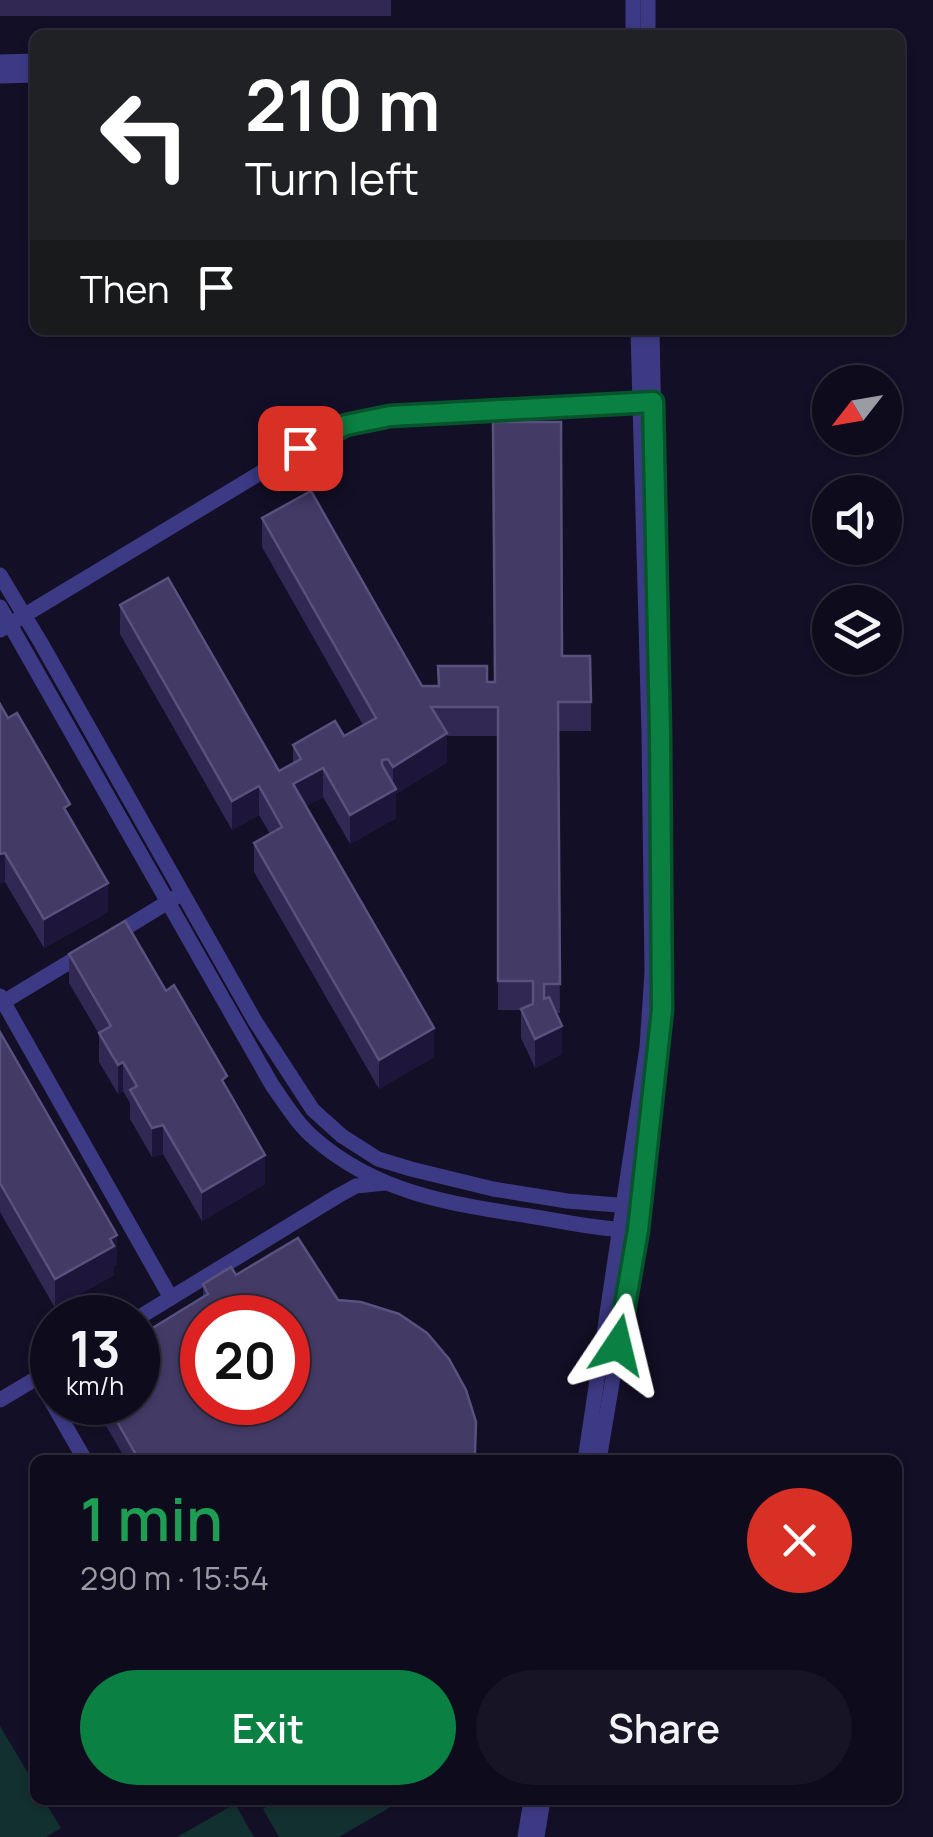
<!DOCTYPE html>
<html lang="en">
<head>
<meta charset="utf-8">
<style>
  body { margin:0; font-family:Manrope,sans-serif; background:#171425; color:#f1f3f6; height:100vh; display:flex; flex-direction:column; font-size:38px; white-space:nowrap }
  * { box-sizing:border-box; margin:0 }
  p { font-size:32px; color:#9b9ba3 }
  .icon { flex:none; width:55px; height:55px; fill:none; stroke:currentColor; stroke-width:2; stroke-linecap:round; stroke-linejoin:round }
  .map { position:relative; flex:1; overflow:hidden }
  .panel { position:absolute; left:30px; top:1455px; width:872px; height:350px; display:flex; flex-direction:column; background:#0e0b1c; border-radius:15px; box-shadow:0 2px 8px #0004,0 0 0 2px #2e2b3b }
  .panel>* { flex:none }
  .guide { position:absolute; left:30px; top:30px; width:875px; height:305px; border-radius:15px; box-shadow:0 2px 8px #0004,0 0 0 2px #2e2b3b; background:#202124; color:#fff; overflow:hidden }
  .needle { width:65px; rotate:239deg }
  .tools { position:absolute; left:812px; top:365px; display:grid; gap:20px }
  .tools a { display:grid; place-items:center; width:90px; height:90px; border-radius:50%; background:#0e0b1c; box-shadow:0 2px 8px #0004,0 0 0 2px #2e2b3b; font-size:50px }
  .speed { position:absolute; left:30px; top:1295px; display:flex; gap:20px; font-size:50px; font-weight:700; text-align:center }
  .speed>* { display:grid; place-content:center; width:130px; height:130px; border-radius:50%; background:#0e0b1c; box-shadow:0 2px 8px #0004,0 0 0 2px #2e2b3b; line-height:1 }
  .speed small { font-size:25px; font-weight:400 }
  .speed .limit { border:15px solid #d22; background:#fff; color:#111 }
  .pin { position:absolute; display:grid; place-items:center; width:85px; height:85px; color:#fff; margin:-42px; border-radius:20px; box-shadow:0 5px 15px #0006 }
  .me { position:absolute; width:110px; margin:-55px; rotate:10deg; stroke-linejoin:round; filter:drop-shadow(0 0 8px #0008) }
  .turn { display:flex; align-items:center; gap:35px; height:210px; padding:0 50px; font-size:45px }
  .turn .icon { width:130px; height:130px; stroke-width:2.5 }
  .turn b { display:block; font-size:70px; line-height:85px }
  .then { display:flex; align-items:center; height:95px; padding:0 50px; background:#0003; gap:20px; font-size:38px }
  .round { display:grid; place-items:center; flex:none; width:105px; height:105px; border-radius:52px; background:#171425 }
  .summary { display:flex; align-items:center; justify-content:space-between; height:170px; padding:0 50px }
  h1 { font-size:60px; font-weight:600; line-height:75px; color:#1e9e55 }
  .primary-button { display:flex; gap:20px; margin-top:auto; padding:20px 50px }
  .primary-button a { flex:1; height:115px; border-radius:60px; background:#0b8043; color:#fff; font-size:40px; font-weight:600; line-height:115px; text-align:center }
  .primary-button a+a { background:#171425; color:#f1f3f6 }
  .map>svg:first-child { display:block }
  .garden { fill:#12302f }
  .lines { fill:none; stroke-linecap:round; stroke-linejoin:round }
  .lane { stroke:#3d3a85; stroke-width:15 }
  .wall { fill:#312854 }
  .shaded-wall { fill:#1d163a }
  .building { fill:#433a66; stroke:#5a527e; stroke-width:2.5; fill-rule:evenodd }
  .route-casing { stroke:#07532c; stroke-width:25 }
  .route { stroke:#0b8043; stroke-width:18 }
</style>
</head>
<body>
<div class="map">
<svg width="933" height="1837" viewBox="0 0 933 1837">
  <rect width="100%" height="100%" fill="#130f26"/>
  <g class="garden">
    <polygon points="0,1726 35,1785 35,1800 44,1800 61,1828 46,1837 0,1837"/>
    <polygon points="278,1800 392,1800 394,1805 339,1837 279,1837 263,1809"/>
    <polygon points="235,1804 254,1837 177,1837"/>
  </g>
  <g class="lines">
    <g class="lane">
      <polyline points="648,0 648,35"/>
      <polyline points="633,35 633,0"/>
      <polyline points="0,62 35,61"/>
      <polyline points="0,76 35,75"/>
      <polyline points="0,575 41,643 255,1021 313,1110 342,1136 378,1159 411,1169 493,1189 567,1201 631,1206"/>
      <path d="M 0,607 L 272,1085 C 285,1103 297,1124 315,1139 C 377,1193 451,1204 529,1216 C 562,1221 596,1229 628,1230"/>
      <polyline points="0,630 300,449 346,425 390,415 648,402"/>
      <polyline points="114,935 176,897"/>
      <polyline points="0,996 171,1298"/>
      <polyline points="0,1004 86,952"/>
      <polyline points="138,1318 336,1197 356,1186 385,1183"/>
      <polyline points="38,1378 85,1460"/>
      <polyline points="0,1400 52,1369"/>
      <polyline points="585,1460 647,1047 652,972 649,734 638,330"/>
      <polyline points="599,1460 638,1230 663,1010 660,734 652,330"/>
      <polyline points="525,1837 531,1800"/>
      <polyline points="537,1837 543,1800"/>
    </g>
  </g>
  <g class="wall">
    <rect x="0" y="0" width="391" height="16"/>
    <polygon points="262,518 422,686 494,682 562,656 591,702 591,731 558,731 560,1013 556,1013 562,1054 535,1068 521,1038 521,1010 498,1010 498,736 447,736 447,762 396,794 396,818 350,844 323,797 306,806 434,1057 379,1089 254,872 254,843 270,834 259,815 232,830 120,634 120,605 279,771 293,763 293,745 344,736 363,725 262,547"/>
    <polygon points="0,704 70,817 108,912 44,948 5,882 0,883"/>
    <polygon points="69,954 166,991 227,1089 265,1184 202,1221 163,1154 152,1157 130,1119 130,1103 123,1091 118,1094 99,1062 99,1034 69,983"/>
    <polygon points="0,1032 117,1264 114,1266 114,1275 55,1308 0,1212"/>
    <polygon points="236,1275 338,1300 476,1460 126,1460 92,1402 138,1402 203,1297 203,1284"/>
  </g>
  <g class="shaded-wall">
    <polygon points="447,733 447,762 396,794 396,818 350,844 350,815 393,790 393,767"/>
    <polygon points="323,768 323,797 293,813 293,784"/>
    <polygon points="259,786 259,815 232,830 232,801"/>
    <polygon points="5,853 5,882 0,883 0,854"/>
    <polygon points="108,883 108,912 44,948 44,919"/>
    <polygon points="562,1026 562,1054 535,1068 535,1039"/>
    <polygon points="434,1028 434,1057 379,1089 379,1060"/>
    <polygon points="123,1062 123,1091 118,1094 118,1065"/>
    <polygon points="163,1125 163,1154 152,1157 152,1128"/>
    <polygon points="265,1155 265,1184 202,1221 202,1192"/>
    <polygon points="117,1235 117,1264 114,1266 114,1275 55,1308 55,1279"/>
  </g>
  <g class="building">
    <polygon points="493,422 561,422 562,656 590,656 591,702 558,702 560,984 544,984 544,999 549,997 562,1026 535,1039 521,1009 533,1004 533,981 498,981 498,707 431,707 447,733 393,767 388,759 382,760 382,765 396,789 350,815 323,768 293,784 434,1028 379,1060 254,843 282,827 259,786 232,801 120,605 168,578 279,771 301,759 293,745 335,721 344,736 376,718 262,518 311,491 422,686 439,686 438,666 487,666 487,682 495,682"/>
    <polygon points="0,704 8,718 17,713 70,804 64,808 108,883 44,919 5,853 0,854"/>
    <polygon points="125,921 166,991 174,985 227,1076 222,1080 265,1155 202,1192 163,1125 152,1128 130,1090 137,1086 123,1062 118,1065 99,1033 111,1026 69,954"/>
    <polygon points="0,1032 117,1235 110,1239 114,1246 55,1279 0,1183"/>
    <path d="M 298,1238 L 338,1300 L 361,1302 L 399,1314 L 427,1333 L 449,1359 L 466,1390 L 476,1422 L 475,1453 L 474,1460 L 139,1460 L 106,1402 L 138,1402 L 138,1337 L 208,1294 L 203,1284 L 231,1267 L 236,1275 ZM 202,1318 L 288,1318 L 288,1402 L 202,1402 Z"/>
  </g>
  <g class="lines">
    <defs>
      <polyline id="route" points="300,448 346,425 390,416 653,402 660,734 662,1010 638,1230 618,1345"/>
    </defs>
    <use href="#route" class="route-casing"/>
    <use href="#route" class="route"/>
  </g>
</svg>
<div class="tools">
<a><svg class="needle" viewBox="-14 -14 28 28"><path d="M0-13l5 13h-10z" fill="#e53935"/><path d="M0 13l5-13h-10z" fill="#9b9ba3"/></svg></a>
<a><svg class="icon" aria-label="sound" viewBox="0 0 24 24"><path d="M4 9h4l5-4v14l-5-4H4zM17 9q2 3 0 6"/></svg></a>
<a><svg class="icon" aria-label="layers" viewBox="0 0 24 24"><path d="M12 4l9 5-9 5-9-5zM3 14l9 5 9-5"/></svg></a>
</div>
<div class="speed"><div>13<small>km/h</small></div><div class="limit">20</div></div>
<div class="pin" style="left:300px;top:448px;background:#d93025"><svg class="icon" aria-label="arrive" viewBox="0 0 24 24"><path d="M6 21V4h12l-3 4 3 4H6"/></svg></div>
<svg class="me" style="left:618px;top:1345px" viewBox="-20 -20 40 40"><path d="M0-17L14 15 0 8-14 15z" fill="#0b8043" stroke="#fff" stroke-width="4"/></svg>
<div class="guide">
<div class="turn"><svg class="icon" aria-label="left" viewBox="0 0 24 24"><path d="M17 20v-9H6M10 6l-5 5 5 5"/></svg><div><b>210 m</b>Turn left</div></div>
<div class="then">Then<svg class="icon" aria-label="arrive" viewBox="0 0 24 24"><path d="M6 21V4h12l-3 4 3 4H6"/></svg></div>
</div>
<section class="panel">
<div class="summary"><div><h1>1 min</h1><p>290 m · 15:54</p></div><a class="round" style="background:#d93025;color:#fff"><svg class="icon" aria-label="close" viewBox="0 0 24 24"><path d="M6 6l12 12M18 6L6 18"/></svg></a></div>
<div class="primary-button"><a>Exit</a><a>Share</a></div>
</section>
</div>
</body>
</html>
